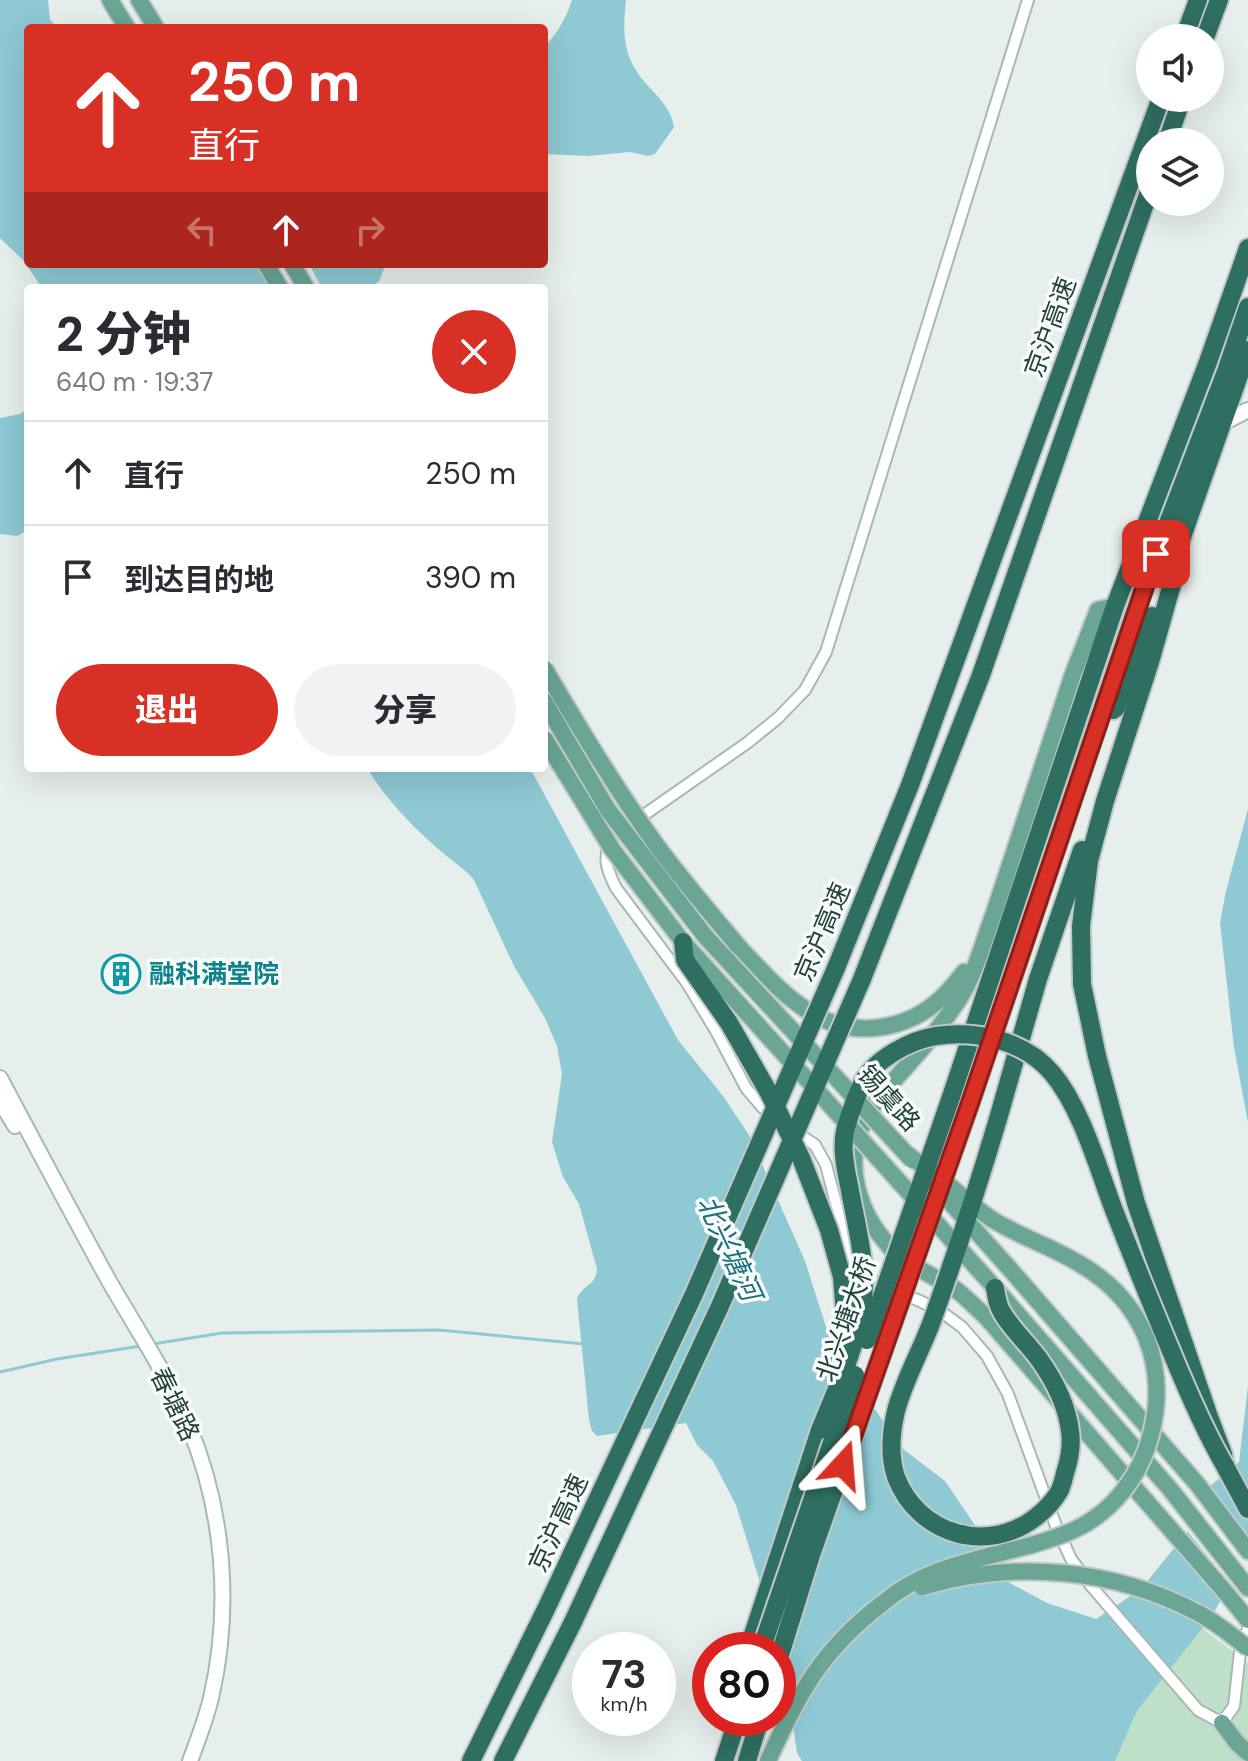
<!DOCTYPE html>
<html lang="zh">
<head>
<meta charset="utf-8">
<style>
  body { margin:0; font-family:"DM Sans","Noto Sans SC",sans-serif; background:#f2f2f3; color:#2b2b33; height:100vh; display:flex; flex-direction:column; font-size:30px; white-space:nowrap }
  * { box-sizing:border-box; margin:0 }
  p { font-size:26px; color:#7c7c81 }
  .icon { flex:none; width:44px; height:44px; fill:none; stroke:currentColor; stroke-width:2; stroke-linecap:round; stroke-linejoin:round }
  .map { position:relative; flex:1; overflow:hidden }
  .side { position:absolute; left:24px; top:284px; width:524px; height:488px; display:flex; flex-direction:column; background:#fff; border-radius:8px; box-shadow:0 8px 32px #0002 }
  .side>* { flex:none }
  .top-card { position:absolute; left:24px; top:24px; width:524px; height:244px; border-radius:8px; box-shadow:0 8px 32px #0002; background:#d93025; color:#fff; overflow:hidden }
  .buttons { position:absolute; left:1136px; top:24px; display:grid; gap:16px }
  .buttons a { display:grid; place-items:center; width:88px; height:88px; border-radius:50%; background:#fff; box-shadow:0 8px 32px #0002; font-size:40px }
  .speed { position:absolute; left:572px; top:1632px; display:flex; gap:16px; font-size:40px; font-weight:700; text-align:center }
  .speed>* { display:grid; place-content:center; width:104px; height:104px; border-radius:50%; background:#fff; box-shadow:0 8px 32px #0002; line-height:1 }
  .speed small { font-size:20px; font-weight:400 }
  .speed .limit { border:12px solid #d22; background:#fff; color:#111 }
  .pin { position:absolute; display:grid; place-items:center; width:68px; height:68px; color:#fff; margin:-34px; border-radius:16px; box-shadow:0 4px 12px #0006 }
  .me { position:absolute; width:88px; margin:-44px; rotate:19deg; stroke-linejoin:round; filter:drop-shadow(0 0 6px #0008) }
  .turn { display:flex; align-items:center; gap:28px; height:168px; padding:0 32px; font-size:36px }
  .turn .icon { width:104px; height:104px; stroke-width:2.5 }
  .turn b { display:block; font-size:56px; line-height:68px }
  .lanes { display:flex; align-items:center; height:76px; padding:0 32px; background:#0003; justify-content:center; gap:40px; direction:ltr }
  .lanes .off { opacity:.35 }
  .round { display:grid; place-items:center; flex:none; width:84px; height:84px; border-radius:42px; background:#f2f2f3 }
  .head { display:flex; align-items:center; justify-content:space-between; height:136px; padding:0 32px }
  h1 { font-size:48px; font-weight:800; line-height:60px }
  .primary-button { display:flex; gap:16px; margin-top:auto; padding:16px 32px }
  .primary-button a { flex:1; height:92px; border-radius:48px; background:#d93025; color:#fff; font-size:32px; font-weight:800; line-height:92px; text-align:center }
  .primary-button a+a { background:#f2f2f3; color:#2b2b33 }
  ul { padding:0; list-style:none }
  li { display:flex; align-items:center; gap:24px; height:104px; padding:0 32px; border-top:2px solid #e1e1e2 }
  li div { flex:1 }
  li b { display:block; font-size:30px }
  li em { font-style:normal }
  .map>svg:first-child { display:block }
  .green { fill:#bfe0c8 }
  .water { fill:#8ec9d4 }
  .pier { fill:#e6efeb }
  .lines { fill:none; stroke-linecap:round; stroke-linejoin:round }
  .stream { stroke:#8ec9d4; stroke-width:3 }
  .street-casing { stroke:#a8b8b2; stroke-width:14 }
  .secondary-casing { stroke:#a4bbb3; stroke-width:18 }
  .primary-casing { stroke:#c2cac8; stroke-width:20 }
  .highway-casing { stroke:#c2cac8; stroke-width:22 }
  .street { stroke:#fff; stroke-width:10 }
  .secondary { stroke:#fff; stroke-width:14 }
  .primary { stroke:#6aa596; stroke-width:16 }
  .highway { stroke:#2f6f62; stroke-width:18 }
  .primary-bridge-casing { stroke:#c2cac8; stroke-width:20; stroke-linecap:butt }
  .highway-bridge-casing { stroke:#c2cac8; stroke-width:22; stroke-linecap:butt }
  .primary-bridge { stroke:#6aa596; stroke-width:16 }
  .highway-bridge { stroke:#2f6f62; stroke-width:18 }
  .route-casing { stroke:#8d1f18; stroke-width:20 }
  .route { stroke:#d93025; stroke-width:14 }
  .labels { text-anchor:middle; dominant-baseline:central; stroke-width:7; stroke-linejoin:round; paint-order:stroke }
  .street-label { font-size:26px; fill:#24423a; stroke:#f7fbf9 }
  .culture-label { font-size:26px; font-weight:bold; fill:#0d838f; stroke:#f7fbf9; text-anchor:start }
  .water-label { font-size:28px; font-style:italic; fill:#1c6f80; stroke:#f7fbf9 }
</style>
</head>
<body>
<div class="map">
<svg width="1248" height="1761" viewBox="0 0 1248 1761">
  <rect width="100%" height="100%" fill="#e6efeb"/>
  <polygon class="green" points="1202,1628 1248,1663 1248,1761 1115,1761 1137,1711"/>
  <g class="water">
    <polygon points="0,0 48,0 50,20 58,28 28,28 28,264 277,264 291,288 42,288 23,260 0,238"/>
    <path d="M 572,0 L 626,0 C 622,38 623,60 651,89 C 662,101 671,110 674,127 L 655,154 L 648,156 L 630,152 L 588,156 L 544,154 L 544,47 C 558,33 566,18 572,0 Z"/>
    <polygon points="309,264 386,264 379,281 371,288 322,288"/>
    <polygon points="28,408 28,530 17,536 0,534 0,418 20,414"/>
    <path d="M 367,768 L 530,768 L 678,1040 L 723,1096 L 749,1135 L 805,1261 L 834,1352 L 903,1449 L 945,1481 L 983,1537 L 1008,1582 L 1047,1603 L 1096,1619 L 1141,1589 L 1200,1516 L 1210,1486 L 1239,1462 L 1248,1386 L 1248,1551 L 1212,1616 L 1137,1711 L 1115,1761 L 802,1761 L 797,1753 L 788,1690 L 764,1595 L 736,1505 L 713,1461 L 697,1445 L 686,1423 L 597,1436 L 592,1431 L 589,1420 L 577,1299 C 582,1284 596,1287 597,1269 L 579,1204 L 563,1177 L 552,1142 L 562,1074 L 557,1046 L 545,1018 L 514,966 L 474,880 C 463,867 449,859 436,847 C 410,824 385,798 367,768 Z"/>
    <polygon points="1248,809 1248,1123 1234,1047 1220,923 1226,891"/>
  </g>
  <polygon class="pier" points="1205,1486 1248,1539 1248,1559 1232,1587 1185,1528 1196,1514"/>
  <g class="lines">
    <g class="stream">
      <polyline points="153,1344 222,1333 439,1330 584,1344"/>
      <polyline points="0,1372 57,1359 141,1346"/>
    </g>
    <defs>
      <g id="street">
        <path d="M 774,1116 L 763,1108 L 746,1088 L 716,1031 L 687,983 L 616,888 C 606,868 603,860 611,838 L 747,743 L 778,718 L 805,690 L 826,652 L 1028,0"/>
        <polyline points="793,1130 815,1145 826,1165 850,1257 862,1273 879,1285 920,1301 943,1313 962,1327 987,1356 1008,1394 1056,1526 1071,1559 1092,1587 1198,1710 1222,1723 1234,1706 1240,1652 1248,1629"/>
      </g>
      <g id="secondary">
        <polyline points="1223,423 1248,410"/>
        <path d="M 0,1078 C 36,1146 72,1214 109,1281 C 136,1328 167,1374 188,1424 C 224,1510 232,1607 211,1698 C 206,1719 198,1740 190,1761"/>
        <polyline points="0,1101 15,1126"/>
      </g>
      <g id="primary">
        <polyline points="110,0 127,28"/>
        <polyline points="139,0 156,28"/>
        <polyline points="266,264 280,288"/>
        <polyline points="292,264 306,288"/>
        <path d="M 1115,606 L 1098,610 L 1073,674 L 994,913 C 982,945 974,980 953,1008 C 940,1026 927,1044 912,1060 C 895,1080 875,1099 863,1123 C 843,1165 859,1213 889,1246 C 905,1264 934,1276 955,1289 C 966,1297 976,1308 987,1318 L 1226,1593 L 1248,1620"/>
        <path d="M 739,947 C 783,994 825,1044 896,1024 C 927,1015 945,997 964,972"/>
        <polyline points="1009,1268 1198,1485 1248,1551"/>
        <polyline points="995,1288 1170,1489 1248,1588"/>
        <polyline points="1222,1723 1237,1743 1248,1753"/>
        <path d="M 768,1761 C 798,1694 823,1648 883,1603"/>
      </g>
      <g id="highway">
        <polyline points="1184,38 1198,0"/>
        <polyline points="1205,38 1219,0"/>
        <polyline points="1167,142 1182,98"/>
        <polyline points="1179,546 1174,577 1150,662 1105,801 1089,861 1081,926 1082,984 1097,1056 1136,1203 1209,1417 1223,1454 1225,1466 1248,1509"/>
        <polyline points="1176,554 1248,350"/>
        <polyline points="1113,710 1116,708 1152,616"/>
        <polyline points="836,968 910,785 1161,98"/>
        <polyline points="862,979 981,675 1150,189"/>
        <polyline points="951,1097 1115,606 1208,362 1248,248"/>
        <polyline points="970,1103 1146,581 1227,369 1248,307"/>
        <polyline points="998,1119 1038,979 1082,850"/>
        <polyline points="748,1650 820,1430"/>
        <polyline points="471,1761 546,1609"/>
        <polyline points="503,1761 573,1622"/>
        <polyline points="724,1761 738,1718"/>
        <polyline points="747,1761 760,1718"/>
      </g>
    </defs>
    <use href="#street" class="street-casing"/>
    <use href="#secondary" class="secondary-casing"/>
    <use href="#primary" class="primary-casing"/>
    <use href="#highway" class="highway-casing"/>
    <use href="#street" class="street"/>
    <use href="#secondary" class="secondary"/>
    <use href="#primary" class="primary"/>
    <use href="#highway" class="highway"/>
    <defs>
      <g id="primary-bridge">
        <path d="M 544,668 C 580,729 616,789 657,846 C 683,881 711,914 739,947"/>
        <polyline points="544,701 608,810 705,936 912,1160"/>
        <polyline points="544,738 612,849 683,942 995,1288"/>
        <polyline points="933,1183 1009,1268"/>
        <path d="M 922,1587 C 1013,1560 1113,1568 1198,1613 C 1216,1622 1232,1636 1248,1648"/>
        <path d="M 883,1603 C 937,1556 1012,1558 1074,1530 C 1113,1512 1141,1475 1151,1434 C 1169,1364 1142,1300 1080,1264 C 1052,1247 1021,1237 993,1220 C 978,1210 964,1198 950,1186 C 936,1175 921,1165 907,1154"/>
      </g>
      <g id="highway-bridge">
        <polyline points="683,942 685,960 729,1023 769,1093 801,1158 829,1230 842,1277 845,1314 838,1362"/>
        <path d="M 995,1288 C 996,1294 997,1301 999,1306 C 1004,1321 1029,1345 1039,1359 C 1054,1380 1067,1406 1070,1431 C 1072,1444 1069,1461 1065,1473 C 1064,1478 1062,1485 1060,1490 C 1054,1501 1045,1510 1036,1517 C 988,1555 918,1535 896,1477 C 889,1456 891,1432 896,1411 C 904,1380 921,1351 932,1321 C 956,1254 978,1186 998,1119"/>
        <polyline points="867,1340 951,1097"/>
        <path d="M 820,1430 C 840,1380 866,1329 864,1274 C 862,1247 856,1222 851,1196 C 847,1173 839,1147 847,1124 C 851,1111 856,1097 862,1084 C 873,1060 910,1040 936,1036 C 976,1030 1024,1040 1052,1073 C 1080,1106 1097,1164 1112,1205 C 1131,1254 1151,1303 1171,1351 C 1187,1390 1204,1430 1225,1466"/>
        <polyline points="546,1609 694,1294 836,968"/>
        <polyline points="573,1622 720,1306 862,979"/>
        <polyline points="761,1650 855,1375"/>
        <polyline points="778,1661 811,1555 970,1103"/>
      </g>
    </defs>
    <use href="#primary-bridge" class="primary-bridge-casing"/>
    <use href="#highway-bridge" class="highway-bridge-casing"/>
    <use href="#primary-bridge" class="primary-bridge"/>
    <use href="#highway-bridge" class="highway-bridge"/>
  </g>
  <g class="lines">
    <defs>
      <polyline id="route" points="843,1465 970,1103 1156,554"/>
    </defs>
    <use href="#route" class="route-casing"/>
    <use href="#route" class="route"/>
  </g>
  <defs>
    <symbol id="building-ring" viewBox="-11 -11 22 22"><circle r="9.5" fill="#f7fbf9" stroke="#0f9aa8" stroke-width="1.5"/><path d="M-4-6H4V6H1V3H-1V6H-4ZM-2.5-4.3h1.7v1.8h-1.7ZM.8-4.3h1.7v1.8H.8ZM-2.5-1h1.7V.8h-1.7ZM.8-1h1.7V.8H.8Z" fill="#0f9aa8"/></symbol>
  </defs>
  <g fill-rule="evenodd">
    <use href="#building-ring" x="99" y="952" width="44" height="44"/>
  </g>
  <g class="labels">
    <g class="street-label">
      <text transform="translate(1050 327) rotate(-70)">京沪高速</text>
      <text transform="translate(822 932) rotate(-67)">京沪高速</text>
      <text transform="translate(889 1098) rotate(48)">锡虞路</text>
      <text transform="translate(846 1319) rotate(-71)">北兴塘大桥</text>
      <text transform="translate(175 1404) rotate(64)">春塘路</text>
      <text transform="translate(558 1523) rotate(-65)">京沪高速</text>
    </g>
    <g class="culture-label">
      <text x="149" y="974">融科满堂院</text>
    </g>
    <g class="water-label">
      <text transform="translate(729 1248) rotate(65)">北兴塘河</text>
    </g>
  </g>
</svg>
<div class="buttons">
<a><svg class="icon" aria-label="sound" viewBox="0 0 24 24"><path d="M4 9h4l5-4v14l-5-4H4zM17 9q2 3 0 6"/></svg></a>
<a><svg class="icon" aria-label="layers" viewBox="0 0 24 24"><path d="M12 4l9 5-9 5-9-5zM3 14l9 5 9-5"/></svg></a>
</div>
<div class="speed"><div>73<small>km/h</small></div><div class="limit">80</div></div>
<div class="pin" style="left:1156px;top:554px;background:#d93025"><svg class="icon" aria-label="arrive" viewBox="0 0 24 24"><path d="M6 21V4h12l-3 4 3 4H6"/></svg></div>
<svg class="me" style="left:843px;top:1465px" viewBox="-20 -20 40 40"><path d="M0-17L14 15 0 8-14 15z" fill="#d93025" stroke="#fff" stroke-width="4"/></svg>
<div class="top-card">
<div class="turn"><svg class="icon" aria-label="ahead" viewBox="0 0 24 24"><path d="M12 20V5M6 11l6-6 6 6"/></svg><div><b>250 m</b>直行</div></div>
<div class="lanes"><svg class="icon off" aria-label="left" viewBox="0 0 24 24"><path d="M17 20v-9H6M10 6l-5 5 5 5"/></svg><svg class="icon" aria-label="ahead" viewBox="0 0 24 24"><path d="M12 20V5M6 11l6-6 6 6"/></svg><svg class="icon off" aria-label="right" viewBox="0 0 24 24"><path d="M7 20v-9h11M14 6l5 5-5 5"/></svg></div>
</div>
<section class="side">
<div class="head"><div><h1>2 分钟</h1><p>640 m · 19:37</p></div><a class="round" style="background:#d93025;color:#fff"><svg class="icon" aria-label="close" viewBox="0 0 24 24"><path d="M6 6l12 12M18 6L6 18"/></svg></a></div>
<ul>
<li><svg class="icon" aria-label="ahead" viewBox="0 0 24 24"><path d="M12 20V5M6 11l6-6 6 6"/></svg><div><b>直行</b></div><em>250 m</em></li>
<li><svg class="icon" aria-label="arrive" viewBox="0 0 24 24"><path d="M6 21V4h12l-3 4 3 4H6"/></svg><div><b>到达目的地</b></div><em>390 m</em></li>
</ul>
<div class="primary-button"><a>退出</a><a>分享</a></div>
</section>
</div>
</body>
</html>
